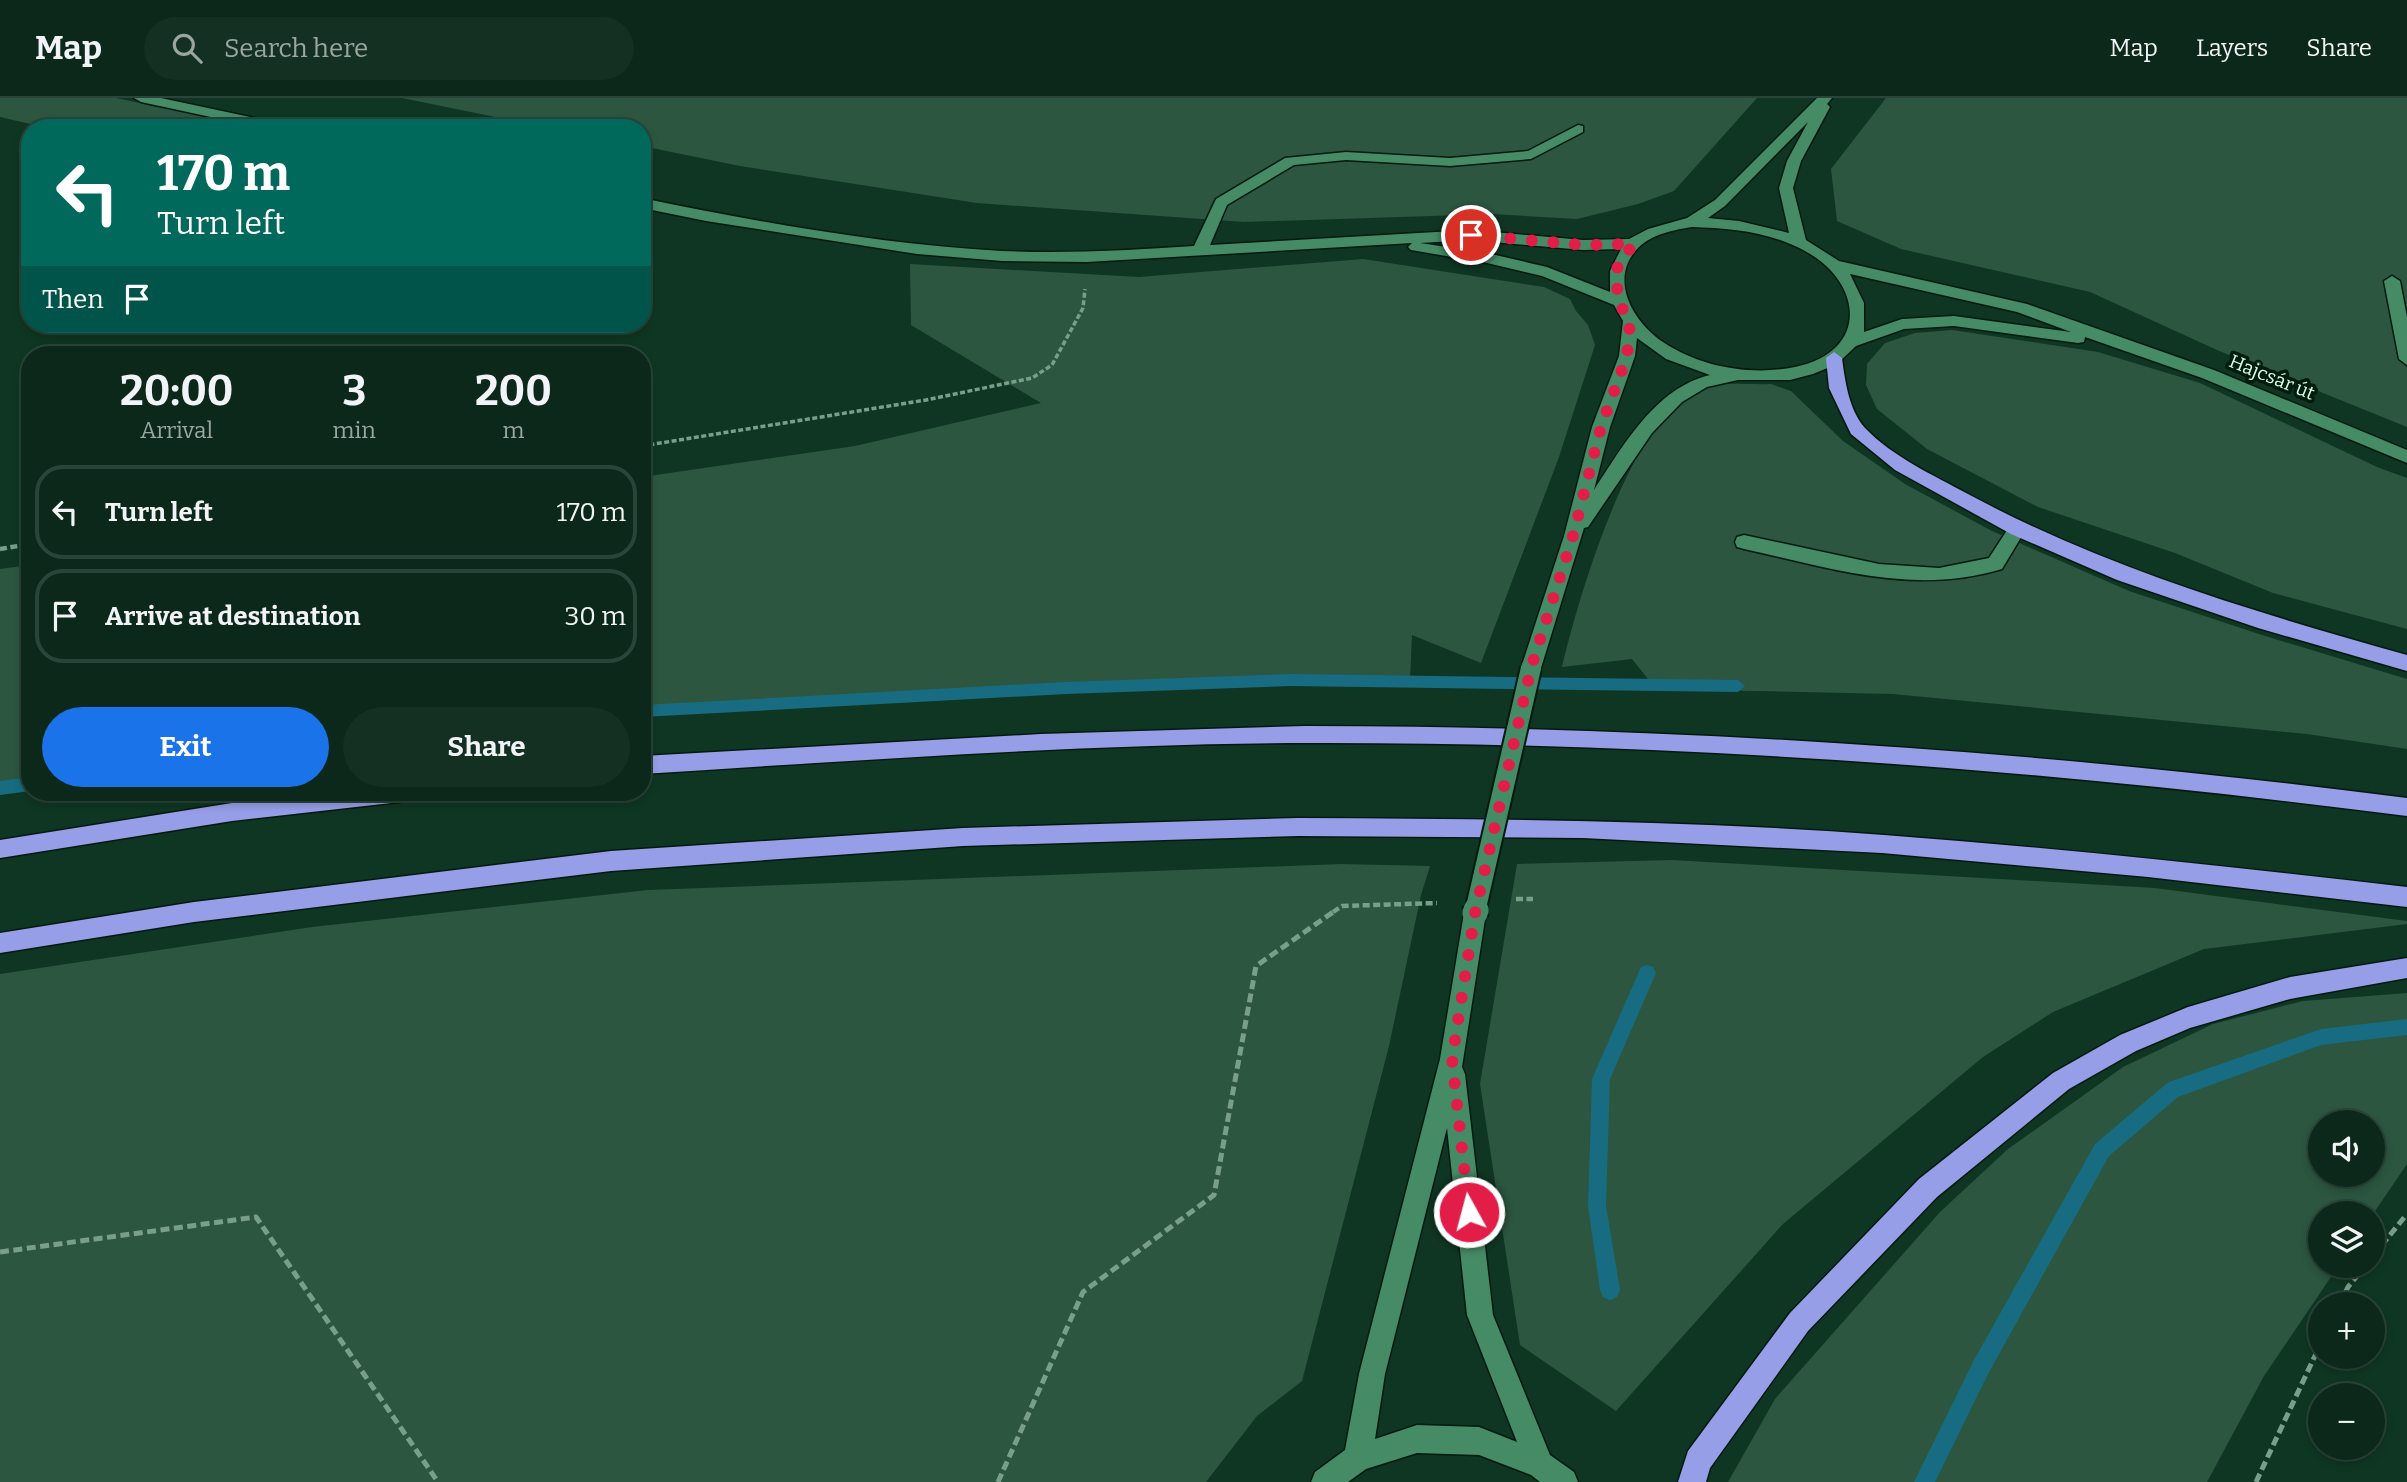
<!DOCTYPE html>
<html lang="en">
<head>
<meta charset="utf-8">
<style>
  body { margin:0; font-family:Bitter,serif; background:#143023; color:#f1f3f6; height:100vh; display:flex; flex-direction:column; font-size:26px; white-space:nowrap }
  * { box-sizing:border-box; margin:0 }
  p { font-size:23px; color:#9aa6a2 }
  .icon { flex:none; width:38px; height:38px; fill:none; stroke:currentColor; stroke-width:2; stroke-linecap:round; stroke-linejoin:round }
  .map { position:relative; flex:1; overflow:hidden }
  .drawer { position:absolute; left:21px; top:248px; width:630px; height:455px; display:flex; flex-direction:column; background:#0b281a; border-radius:28px; box-shadow:0 4px 10px #0003,0 0 0 2px #2b4439 }
  .drawer>* { flex:none }
  .hud { position:absolute; left:21px; top:21px; width:630px; height:214px; border-radius:28px; box-shadow:0 4px 10px #0003,0 0 0 2px #2b4439; background:#00695c; color:#fff; overflow:hidden }
  .fabs { position:absolute; left:2308px; top:1012px; display:grid; gap:14px }
  .fabs a { display:grid; place-items:center; width:77px; height:77px; border-radius:50%; background:#0b281a; box-shadow:0 4px 10px #0003,0 0 0 2px #2b4439; font-size:35px }
  .pin { position:absolute; display:grid; place-items:center; width:60px; height:60px; color:#fff; margin:-30px; border:4px solid #fff; border-radius:50%; box-shadow:0 2px 7px #0007 }
  .me { position:absolute; width:77px; margin:-38px; rotate:353deg; stroke-linejoin:round; filter:drop-shadow(0 0 5px #0008) }
  .turn { display:flex; align-items:center; gap:24px; height:147px; padding:0 21px; font-size:32px }
  .turn .icon { width:91px; height:91px; stroke-width:2.5 }
  .turn b { display:block; font-size:49px; line-height:60px }
  .then { display:flex; align-items:center; height:66px; padding:0 21px; background:#0003; gap:14px; font-size:26px }
  .eta { display:flex; justify-content:space-evenly; align-items:center; height:119px; text-align:center }
  .eta b { font-size:42px; font-weight:700; line-height:49px }
  .cta { display:flex; gap:14px; margin-top:auto; padding:14px 21px }
  .cta a { flex:1; height:80px; border-radius:42px; background:#1a73e8; color:#fff; font-size:28px; font-weight:700; line-height:80px; text-align:center }
  .cta a+a { background:#143023; color:#f1f3f6 }
  ul { padding:0; list-style:none }
  li { display:flex; align-items:center; gap:21px; height:94px; margin:0 14px 10px; padding:0 7px; border:4px solid #2b4439; border-radius:28px }
  li div { flex:1 }
  li b { display:block; font-size:26px }
  li em { font-style:normal }
  header { display:flex; align-items:center; gap:42px; box-sizing:border-box; height:98px; padding:0 35px; background:#0b281a; border-bottom:2px solid #2b4439 }
  header strong { font-size:33px }
  nav { display:flex; gap:38px; margin-inline-start:auto; font-size:24px }
  .search { width:490px; height:63px; background:#143023; display:flex; align-items:center; gap:18px; box-sizing:border-box; padding:0 24px; border-radius:38px; color:#9aa6a2; font-size:26px }
  .map>svg:first-child { display:block }
  .green { fill:#2c563f; fill-rule:evenodd }
  .lines { fill:none; stroke-linecap:round; stroke-linejoin:round }
  .stream { fill:#176c81; fill-rule:evenodd }
  .minor-casing { stroke:#051a0f; stroke-width:3 }
  .highway-casing { stroke:#051a0f; stroke-width:3 }
  .path-far2 { stroke:#799e8a; stroke-width:3.5; stroke-dasharray:5 2.5; stroke-linecap:butt }
  .path-far1 { stroke:#799e8a; stroke-width:4.5; stroke-dasharray:7 3.5; stroke-linecap:butt }
  .path { stroke:#799e8a; stroke-width:5; stroke-dasharray:9 4.5; stroke-linecap:butt }
  .minor { fill:#458b66; fill-rule:evenodd }
  .highway { fill:#969ee8; fill-rule:evenodd }
  .minor-bridge-far1-casing { stroke:#051a0f; stroke-width:24; stroke-linecap:butt }
  .minor-bridge-casing { stroke:#051a0f; stroke-width:29; stroke-linecap:butt }
  .minor-bridge-far1 { stroke:#458b66; stroke-width:20 }
  .minor-bridge { stroke:#458b66; stroke-width:25 }
  .route { stroke:#e11d48; stroke-width:12; stroke-dasharray:0 21.6 }
  .labels { text-anchor:middle; dominant-baseline:central; stroke-width:7; stroke-linejoin:round; paint-order:stroke }
  .street-label { font-size:19px; fill:#d8fbe6; stroke:#001c0d }
</style>
</head>
<body>
<header>
<strong>Map</strong>
<div class="search"><svg class="icon" aria-label="search" viewBox="0 0 24 24"><circle cx="10" cy="10" r="6"/><path d="M15 15l6 6"/></svg>Search here</div>
<nav><a>Map</a><a>Layers</a><a>Share</a></nav>
</header>
<div class="map">
<svg width="2407" height="1384" viewBox="0 0 2407 1384">
  <rect width="100%" height="100%" fill="#0f3623"/>
  <g class="green">
    <polygon points="0,0 116,0 259,30 48,30 0,19"/>
    <polygon points="402,0 1757,0 1674,93 1638,106 1577,121 1492,116 1244,124 977,105 740,68 642,48 642,30 550,30"/>
    <polygon points="1886,0 2407,0 2407,329 2217,252 2090,194 1901,151 1837,123 1831,71"/>
    <polygon points="1363,161 1544,189 1570,201 1576,213 1588,227 1595,247 1559,359 1481,565 1412,537 1410,581 1288,577 642,608 642,379 855,348 1041,305 911,227 910,166 1139,179"/>
    <polygon points="1952,232 2098,254 2200,285 2377,369 2407,380 2407,531 2273,495 2175,455 2038,409 1927,351 1877,311 1866,287 1867,266 1885,245 1915,235"/>
    <path d="M 1771,286 L 1791,293 L 1843,343 L 1905,386 L 1992,433 L 2129,493 L 2262,537 L 2407,581 L 2407,651 L 2307,636 L 1893,596 L 1656,591 L 1632,561 L 1562,569 C 1578,501 1632,314 1701,288 C 1714,284 1755,287 1771,286 Z"/>
    <polygon points="30,467 30,682 0,686 0,471"/>
    <polygon points="1672,762 2155,790 2407,823 2407,826 2204,851 2053,914 1983,959 1783,1126 1616,1313 1520,1247 1480,986 1517,766"/>
    <polygon points="1341,766 1430,768 1421,797 1389,948 1302,1283 1257,1318 1206,1384 0,1384 0,876 312,829 648,792"/>
    <path d="M 2407,895 L 2407,1066 L 2373,1116 L 2320,1115 L 2320,1167 L 2339,1167 L 2264,1278 L 2207,1384 L 1728,1384 L 1775,1301 L 1940,1114 L 2008,1051 L 2123,969 L 2213,926 L 2303,903 ZM 2320,1024 L 2373,1024 L 2373,1076 L 2320,1076 Z"/>
  </g>
  <g class="lines">
    <g class="stream">
      <polygon points="1290,576 1738,582 1745,588 1738,594 1290,588 1066,596 642,619 642,607 1066,584"/>
      <polygon points="30,679 30,693 0,697 0,683"/>
      <polygon points="1647,867 1653,869 1656,875 1610,981 1606,1108 1620,1192 1617,1199 1610,1202 1603,1199 1600,1192 1588,1108 1592,981 1641,869"/>
      <polygon points="2407,921 2407,937 2321,947 2178,999 2109,1058 1988,1276 1935,1384 1914,1384 1974,1262 2095,1046 2166,986 2172,983 2321,931"/>
    </g>
    <defs>
      <g id="minor">
        <polygon points="134,0 161,0 283,26 290,30 262,30 141,4"/>
        <path d="M 1817,0 L 1832,0 L 1827,6 L 1830,9 L 1801,63 L 1793,90 L 1806,142 L 1839,163 L 2027,206 L 2214,272 L 2407,352 L 2407,365 L 2202,280 L 2085,239 L 2084,244 L 2078,245 L 1954,228 L 1904,231 L 1856,248 L 1837,266 L 1813,276 L 1790,282 L 1738,282 L 1707,289 L 1682,304 L 1652,335 L 1588,429 L 1584,430 L 1541,570 L 1538,576 L 1531,578 L 1524,576 L 1521,570 L 1564,438 L 1592,329 L 1619,258 L 1623,223 L 1614,207 L 1542,178 L 1487,165 L 1411,152 L 1408,149 L 1412,145 L 1087,164 L 1002,163 L 917,156 L 706,123 L 642,110 L 642,100 C 757,124 885,147 1002,153 C 1066,156 1130,152 1194,148 L 1216,101 L 1285,60 L 1346,54 L 1450,60 L 1528,53 L 1578,27 L 1583,28 L 1583,34 L 1531,61 L 1450,68 L 1346,62 L 1294,67 L 1227,107 L 1210,147 L 1471,132 L 1583,142 L 1629,141 L 1648,131 L 1687,120 L 1715,102 ZM 1808,24 L 1787,63 L 1779,90 L 1789,135 L 1739,123 L 1708,120 L 1725,108 ZM 1692,129 C 1731,130 1770,134 1805,153 C 1864,185 1869,254 1795,269 C 1751,278 1700,269 1663,244 C 1633,224 1608,181 1638,150 C 1652,136 1674,132 1692,129 ZM 1471,142 L 1583,152 L 1621,151 L 1610,173 L 1610,194 L 1547,169 L 1487,155 L 1420,145 ZM 1850,176 L 2017,214 L 2071,234 L 1954,218 L 1902,221 L 1864,234 L 1864,205 ZM 1637,240 L 1666,261 L 1710,277 C 1655,290 1623,348 1594,392 L 1610,329 L 1635,258 Z"/>
        <polygon points="2392,178 2400,183 2407,219 2407,267 2399,261 2384,183"/>
        <path d="M 2017,424 L 2023,426 L 2026,431 L 2002,471 C 1914,498 1830,470 1744,451 L 1737,449 L 1735,444 L 1737,439 L 1744,437 L 1879,466 L 1939,470 L 1989,460 L 2011,426 Z"/>
        <path d="M 1475,805 L 1483,808 L 1486,815 L 1462,969 L 1465,976 L 1493,1217 L 1550,1357 L 1574,1374 L 1578,1384 L 1540,1384 L 1531,1377 L 1479,1357 L 1417,1355 L 1366,1371 L 1348,1384 L 1311,1384 L 1315,1374 L 1345,1352 L 1359,1276 L 1440,961 L 1464,815 L 1467,808 ZM 1447,1030 L 1467,1217 L 1517,1344 L 1479,1329 L 1417,1327 L 1375,1341 L 1385,1276 Z"/>
      </g>
      <g id="highway">
        <path d="M 1834,254 L 1842,260 C 1845,283 1849,312 1865,330 C 1893,359 1933,377 1968,396 C 2107,471 2255,514 2407,557 L 2407,573 L 2258,530 L 2117,482 L 2011,436 L 1895,372 L 1851,336 L 1829,290 L 1826,260 Z"/>
        <path d="M 1305,628 C 1674,628 2041,653 2407,700 L 2407,718 C 2042,671 1676,644 1308,645 C 1086,646 864,662 642,676 L 642,658 L 1041,636 Z"/>
        <polygon points="323,695 411,695 407,701 400,704 232,723 0,760 0,742 232,705"/>
        <path d="M 1298,720 C 1494,721 1689,722 1884,737 C 2059,750 2233,769 2407,789 L 2407,809 L 2148,779 L 1882,755 L 1583,740 L 1298,738 L 963,748 L 611,773 L 194,824 L 0,855 L 0,835 L 194,804 L 611,753 L 963,730 Z"/>
        <polygon points="2407,860 2407,880 2290,901 2190,930 2136,953 2069,991 1937,1099 1808,1233 1710,1370 1706,1384 1678,1384 1688,1353 1790,1215 1919,1081 2053,975 2120,937 2188,909 2290,879"/>
      </g>
    </defs>
    <use href="#minor" class="minor-casing"/>
    <use href="#highway" class="highway-casing"/>
    <polyline class="path-far2" points="642,348 926,302 1032,280 1052,267 1083,210 1085,191"/>
    <g class="path-far1">
      <polyline points="0,451 30,446"/>
      <polyline points="1516,801 1533,801"/>
      <polyline points="1333,814 1342,808 1437,805"/>
    </g>
    <g class="path">
      <polyline points="0,1154 256,1119 438,1384"/>
      <polyline points="2373,1158 2407,1116"/>
      <polyline points="2340,1206 2348,1189 2366,1167"/>
      <polyline points="998,1384 1083,1194 1214,1097 1256,868 1336,812"/>
      <polyline points="2256,1384 2320,1247"/>
    </g>
    <use href="#minor" class="minor"/>
    <use href="#highway" class="highway"/>
    <defs>
      <polyline id="minor-bridge-far1" points="1475,814 1531,570"/>
      <polyline id="minor-bridge" points="1475,815 1476,812"/>
    </defs>
    <use href="#minor-bridge-far1" class="minor-bridge-far1-casing"/>
    <use href="#minor-bridge" class="minor-bridge-casing"/>
    <use href="#minor-bridge-far1" class="minor-bridge-far1"/>
    <use href="#minor-bridge" class="minor-bridge"/>
  </g>
  <g class="lines">
    <polyline class="route" points="1469,1114 1452,961 1475,815 1531,570 1573,438 1601,329 1627,258 1630,224 1618,203 1616,172 1633,146 1583,147 1471,137"/>
  </g>
  <g class="labels">
    <g class="street-label">
      <text transform="translate(2272 279) rotate(22)">Hajcsár út</text>
    </g>
  </g>
</svg>
<div class="fabs">
<a><svg class="icon" aria-label="sound" viewBox="0 0 24 24"><path d="M4 9h4l5-4v14l-5-4H4zM17 9q2 3 0 6"/></svg></a>
<a><svg class="icon" aria-label="layers" viewBox="0 0 24 24"><path d="M12 4l9 5-9 5-9-5zM3 14l9 5 9-5"/></svg></a>
<a>+</a>
<a>−</a>
</div>
<div class="pin" style="left:1471px;top:137px;background:#d93025"><svg class="icon" aria-label="arrive" viewBox="0 0 24 24"><path d="M6 21V4h12l-3 4 3 4H6"/></svg></div>
<svg class="me" style="left:1469px;top:1114px" viewBox="-20 -20 40 40"><circle r="17" fill="#e11d48" stroke="#fff" stroke-width="3"/><path d="M0-11L8 9 0 5-8 9z" fill="#fff"/></svg>
<div class="hud">
<div class="turn"><svg class="icon" aria-label="left" viewBox="0 0 24 24"><path d="M17 20v-9H6M10 6l-5 5 5 5"/></svg><div><b>170 m</b>Turn left</div></div>
<div class="then">Then<svg class="icon" aria-label="arrive" viewBox="0 0 24 24"><path d="M6 21V4h12l-3 4 3 4H6"/></svg></div>
</div>
<section class="drawer">
<div class="eta">
<div><b>20:00</b><p>Arrival</p></div>
<div><b>3</b><p>min</p></div>
<div><b>200</b><p>m</p></div>
</div>
<ul>
<li><svg class="icon" aria-label="left" viewBox="0 0 24 24"><path d="M17 20v-9H6M10 6l-5 5 5 5"/></svg><div><b>Turn left</b></div><em>170 m</em></li>
<li><svg class="icon" aria-label="arrive" viewBox="0 0 24 24"><path d="M6 21V4h12l-3 4 3 4H6"/></svg><div><b>Arrive at destination</b></div><em>30 m</em></li>
</ul>
<div class="cta"><a>Exit</a><a>Share</a></div>
</section>
</div>
</body>
</html>
